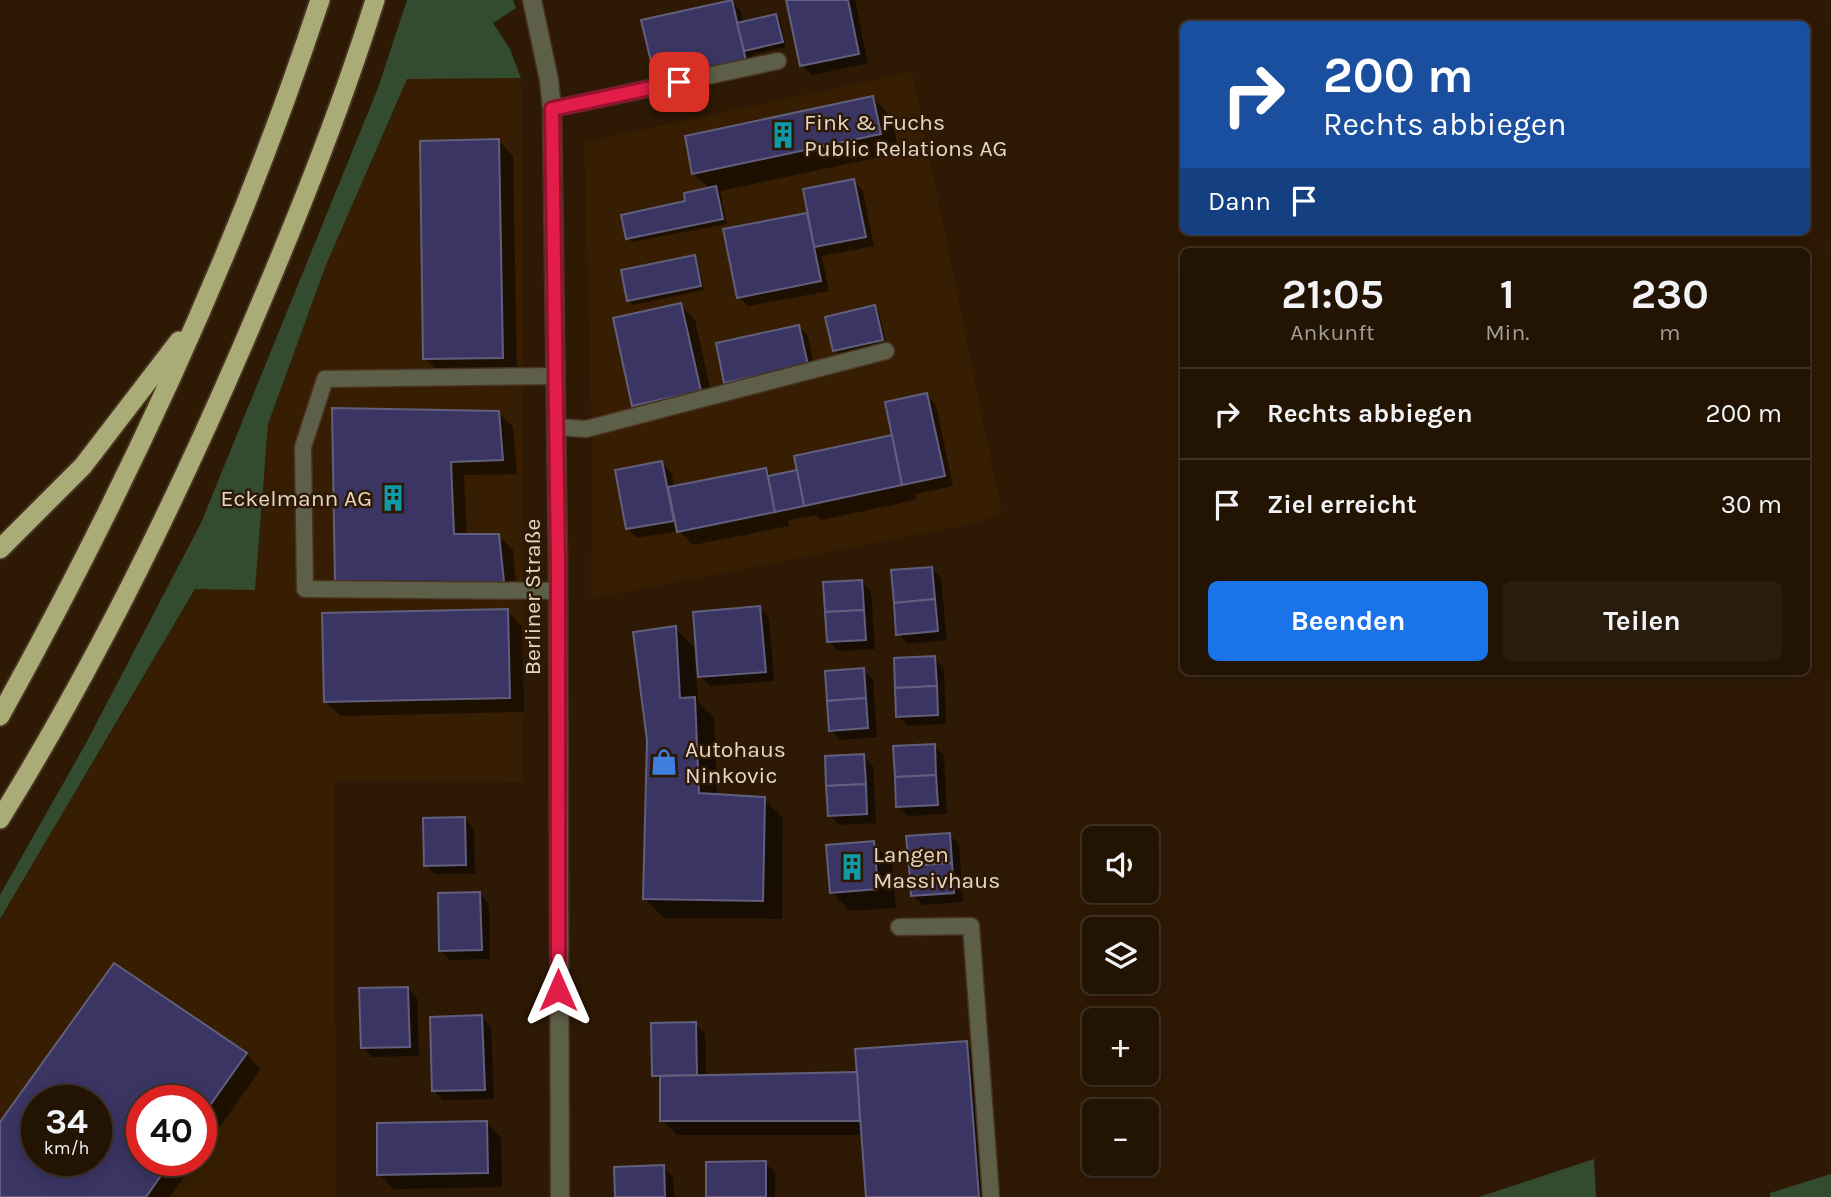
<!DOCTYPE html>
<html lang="de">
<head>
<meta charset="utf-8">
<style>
  body { margin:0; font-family:Karla,sans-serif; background:#2a1c0d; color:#f1f3f6; height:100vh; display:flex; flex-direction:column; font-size:26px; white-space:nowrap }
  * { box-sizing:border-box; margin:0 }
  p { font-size:23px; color:#a29e9a }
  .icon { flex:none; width:38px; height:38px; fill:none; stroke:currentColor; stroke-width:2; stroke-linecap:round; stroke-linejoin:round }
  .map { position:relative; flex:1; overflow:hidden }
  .panel { position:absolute; left:1180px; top:248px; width:630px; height:427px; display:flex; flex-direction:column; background:#221303; border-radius:10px; box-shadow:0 4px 18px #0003,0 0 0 2px #3f3225 }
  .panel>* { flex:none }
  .guide { position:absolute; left:1180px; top:21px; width:630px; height:214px; border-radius:10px; box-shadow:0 4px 18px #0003,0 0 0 2px #3f3225; background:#1a4fa0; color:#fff; overflow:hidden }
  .tools { position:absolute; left:1082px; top:826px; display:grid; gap:14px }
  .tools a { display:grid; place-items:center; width:77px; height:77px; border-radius:10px; background:#221303; box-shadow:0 4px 18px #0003,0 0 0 2px #3f3225; font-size:35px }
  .speed { position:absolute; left:21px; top:1085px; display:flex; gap:14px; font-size:35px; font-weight:700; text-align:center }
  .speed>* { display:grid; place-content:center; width:91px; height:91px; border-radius:50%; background:#221303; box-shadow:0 4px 18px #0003,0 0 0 2px #3f3225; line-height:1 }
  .speed small { font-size:18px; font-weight:400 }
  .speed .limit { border:10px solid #d22; background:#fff; color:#111 }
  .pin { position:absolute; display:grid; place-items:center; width:60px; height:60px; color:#fff; margin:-30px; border-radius:14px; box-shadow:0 4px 10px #0006 }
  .me { position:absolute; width:77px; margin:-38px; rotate:0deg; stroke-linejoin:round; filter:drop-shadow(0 0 5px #0008) }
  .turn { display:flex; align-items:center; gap:24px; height:147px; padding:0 28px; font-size:32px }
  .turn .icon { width:91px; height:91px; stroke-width:2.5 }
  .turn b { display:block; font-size:49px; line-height:60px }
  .then { display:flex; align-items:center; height:66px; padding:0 28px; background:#0003; gap:14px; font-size:26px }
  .eta { display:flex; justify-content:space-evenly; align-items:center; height:119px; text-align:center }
  .eta b { font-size:42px; font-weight:700; line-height:49px }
  .button { display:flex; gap:14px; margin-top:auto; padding:14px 28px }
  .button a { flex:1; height:80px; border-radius:10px; background:#1a73e8; color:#fff; font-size:28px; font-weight:700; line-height:80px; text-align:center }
  .button a+a { background:#2a1c0d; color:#f1f3f6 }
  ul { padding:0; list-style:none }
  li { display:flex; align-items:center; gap:21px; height:91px; padding:0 28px; border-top:2px solid #3f3225 }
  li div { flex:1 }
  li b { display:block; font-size:26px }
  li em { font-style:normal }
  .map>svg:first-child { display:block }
  .built { fill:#371e02; fill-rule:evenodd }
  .green { fill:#334c30 }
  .shadow { fill:#0007; fill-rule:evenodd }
  .building { fill:#3a3563; stroke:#615f7d; stroke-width:2; fill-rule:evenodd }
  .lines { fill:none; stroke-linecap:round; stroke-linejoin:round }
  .service-casing { stroke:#473320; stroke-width:19 }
  .tertiary-casing { stroke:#473320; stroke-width:21 }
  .trunk-casing { stroke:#473320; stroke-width:23 }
  .service { stroke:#5e5f48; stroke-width:16 }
  .tertiary { stroke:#5e5f48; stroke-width:18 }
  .trunk { stroke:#aaac77; stroke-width:19 }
  .route-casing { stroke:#92132f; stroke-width:18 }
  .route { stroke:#e11d48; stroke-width:12 }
  .labels { text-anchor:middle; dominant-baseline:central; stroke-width:5; stroke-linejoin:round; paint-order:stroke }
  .poi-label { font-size:23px; fill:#e4d6c9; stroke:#2e1904; text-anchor:start }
  .street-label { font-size:23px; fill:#e4d6c9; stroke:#2e1904 }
</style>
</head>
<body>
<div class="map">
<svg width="1831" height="1197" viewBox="0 0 1831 1197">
  <rect width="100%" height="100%" fill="#2e1904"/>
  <g class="built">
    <polygon points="912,72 1002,514 972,524 591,599 592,441 584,142"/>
    <path d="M 521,78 L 523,154 L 523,782 L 334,781 L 336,1197 L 0,1197 L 0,919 L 196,589 L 255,589 L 268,424 L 326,265 L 407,79 ZM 37,1101 L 96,1101 L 96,1160 L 37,1160 ZM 142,1101 L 201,1101 L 201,1160 L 142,1160 Z"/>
  </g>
  <g class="green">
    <polygon points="407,0 513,0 516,8 493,23 510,49 521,78 407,79 326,265 268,424 255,590 195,589 0,919 0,895 85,745 201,523 378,88"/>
    <polygon points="1594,1159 1596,1197 1479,1197"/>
    <polygon points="1831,1174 1831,1197 1770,1197 1770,1193"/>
  </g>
  <g class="shadow">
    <polygon points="788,0 855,0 868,63 812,75 802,65"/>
    <polygon points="731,1 741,11 744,24 776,16 780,20 786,47 751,55 755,70 667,91"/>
    <polygon points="873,98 892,117 899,153 720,191 727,224 632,242 628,238 710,189 693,173"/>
    <polygon points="499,141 513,156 517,372 440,373 425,359"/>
    <polygon points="854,181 863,191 874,246 822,256 829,291 748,306 738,297 725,231 809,214"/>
    <polygon points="694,257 698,262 704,290 633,305 629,300"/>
    <polygon points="681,305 695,320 714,405 649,420 634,405"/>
    <polygon points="875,307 879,312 886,344 839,354 835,350"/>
    <polygon points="798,326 808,336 816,374 736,392 726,382"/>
    <polygon points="927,395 936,405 953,486 915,494 916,500 821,520 816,515 788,520 789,526 693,545 679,531 637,538 628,529 662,463 672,473 674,487 766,469 773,477 799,472 894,436"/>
    <polygon points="334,410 499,413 513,427 517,474 464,475 467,536 499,536 513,550 517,596 352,597"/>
    <polygon points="932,569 941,578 947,640 908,644 898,634"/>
    <polygon points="861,581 871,591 875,649 838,651 829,641"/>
    <polygon points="759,608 769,618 774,681 710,686 700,676"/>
    <polygon points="507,611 522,626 524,712 341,716 326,702"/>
    <polygon points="675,628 694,647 698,702 714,718 717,796 764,799 783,818 782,919 664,918 645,899"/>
    <polygon points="934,658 944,668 946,724 908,726 898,716"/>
    <polygon points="863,670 873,680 877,737 840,740 831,730"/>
    <polygon points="934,746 944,755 947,814 908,816 898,807"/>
    <polygon points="863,756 873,766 876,823 839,825 830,815"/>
    <polygon points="465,819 474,829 475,874 435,874 425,865"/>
    <polygon points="949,835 959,844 963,902 922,905 912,895"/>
    <polygon points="873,843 892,862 896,908 850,911 831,892"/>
    <polygon points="480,894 489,904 490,959 450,960 440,950"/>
    <path d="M 114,965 L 246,1054 L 261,1069 L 201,1153 L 201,1101 L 142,1101 L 142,1160 L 196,1160 L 170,1197 L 0,1197 L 0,1125 ZM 37,1101 L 96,1101 L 96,1160 L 37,1160 Z"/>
    <polygon points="407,988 417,998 419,1056 372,1057 363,1047"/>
    <polygon points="482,1017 491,1027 494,1099 443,1100 434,1091"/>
    <polygon points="695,1024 705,1034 706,1077 858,1074 966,1043 985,1062 995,1197 868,1197 863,1135 677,1135 662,1120 662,1083 654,1075"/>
    <polygon points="487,1123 501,1138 502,1187 394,1189 379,1174"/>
    <polygon points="765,1163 775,1172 775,1197 708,1197"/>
    <polygon points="663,1167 673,1177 674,1197 617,1197"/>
  </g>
  <g class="building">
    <polygon points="732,0 746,61 656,82 641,20"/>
    <polygon points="786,0 848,0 859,54 800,66"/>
    <polygon points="776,14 783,42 744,51 737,23"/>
    <polygon points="873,96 881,134 692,174 685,136"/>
    <polygon points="499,139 503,358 423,359 420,141"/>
    <polygon points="854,179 866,237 814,247 803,189"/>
    <polygon points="716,186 723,219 626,239 621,215 685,201 684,193"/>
    <polygon points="807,213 821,281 737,298 723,229"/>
    <polygon points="695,255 701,286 627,301 621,270"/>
    <polygon points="681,303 701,391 632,406 613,318"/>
    <polygon points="875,305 883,340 833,351 825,317"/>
    <polygon points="799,325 808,365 724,383 716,343"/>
    <polygon points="927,393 945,476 902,485 885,402"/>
    <polygon points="332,408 499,411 503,460 451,462 454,534 499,534 504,582 335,583"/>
    <polygon points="892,435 902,485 804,506 794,456"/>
    <polygon points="662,461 674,521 626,529 615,470"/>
    <polygon points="766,468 775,512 677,532 668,487"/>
    <polygon points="797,470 804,506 775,512 768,476"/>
    <polygon points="932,567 935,599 894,603 891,570"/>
    <polygon points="862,580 864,610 825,612 823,582"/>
    <polygon points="935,599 938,631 896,635 894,603"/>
    <polygon points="760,606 766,672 698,677 693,612"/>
    <polygon points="508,609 510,698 324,702 322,613"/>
    <polygon points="864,610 866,640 827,642 825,612"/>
    <polygon points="676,626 680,698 695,697 699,793 765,797 763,901 643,899 647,740 633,632"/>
    <polygon points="935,656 937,686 895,688 894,658"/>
    <polygon points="864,668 866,698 827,701 825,671"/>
    <polygon points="937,686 938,715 896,717 895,688"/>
    <polygon points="866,698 868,728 829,731 827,701"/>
    <polygon points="935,744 936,775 895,777 893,746"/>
    <polygon points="864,754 866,784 826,786 825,756"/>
    <polygon points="936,775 938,805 896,807 895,777"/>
    <polygon points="866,784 867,814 828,816 826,786"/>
    <polygon points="465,817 466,865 424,866 423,818"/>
    <polygon points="950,833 952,863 909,866 906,836"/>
    <polygon points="874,841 878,889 830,893 826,845"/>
    <polygon points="952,863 954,893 911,896 909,866"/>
    <polygon points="480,892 482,950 439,951 438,893"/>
    <path d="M 114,963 L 247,1053 L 201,1118 L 201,1101 L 142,1101 L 142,1160 L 172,1160 L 146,1197 L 0,1197 L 0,1122 ZM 37,1101 L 96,1101 L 96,1160 L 37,1160 Z"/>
    <polygon points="408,987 410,1047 361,1048 359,988"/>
    <polygon points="482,1015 485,1090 432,1091 430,1017"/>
    <polygon points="696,1022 697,1075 652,1076 651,1023"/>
    <polygon points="967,1041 979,1197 866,1197 855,1049"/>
    <polygon points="857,1072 860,1121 660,1121 660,1076"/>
    <polygon points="487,1121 488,1173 377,1175 377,1123"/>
    <polygon points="766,1161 766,1197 706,1197 706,1162"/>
    <polygon points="664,1165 665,1197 615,1197 614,1167"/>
  </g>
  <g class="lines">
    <defs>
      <g id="service">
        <polyline points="552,109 778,61"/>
        <polyline points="555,376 325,379 303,447 305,589 557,591"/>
        <polyline points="556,427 586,429 886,351"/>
        <polyline points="899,927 971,926 991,1197"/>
      </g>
      <polyline id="tertiary" points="532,0 549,80 552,109 558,564 560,1197"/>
      <g id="trunk">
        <polyline points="0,549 83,466 179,341"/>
        <path d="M 0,716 C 127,487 238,249 320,0"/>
        <path d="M 0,819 C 93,669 172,509 242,347 C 291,233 338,118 375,0"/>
      </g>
    </defs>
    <use href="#service" class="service-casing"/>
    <use href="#tertiary" class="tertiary-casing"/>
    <use href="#trunk" class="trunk-casing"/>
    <use href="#service" class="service"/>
    <use href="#tertiary" class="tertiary"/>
    <use href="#trunk" class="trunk"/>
  </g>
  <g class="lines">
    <defs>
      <polyline id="route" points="558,990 558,564 552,109 679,82"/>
    </defs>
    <use href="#route" class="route-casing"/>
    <use href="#route" class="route"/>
  </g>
  <defs>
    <symbol id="building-bare" viewBox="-9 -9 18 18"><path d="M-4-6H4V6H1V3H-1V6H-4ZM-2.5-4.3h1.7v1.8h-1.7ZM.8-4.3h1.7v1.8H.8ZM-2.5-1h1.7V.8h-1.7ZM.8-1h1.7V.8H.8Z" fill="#0f9aa8" stroke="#2e1904" stroke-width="2.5" paint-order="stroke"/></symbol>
    <symbol id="shop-bare" viewBox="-9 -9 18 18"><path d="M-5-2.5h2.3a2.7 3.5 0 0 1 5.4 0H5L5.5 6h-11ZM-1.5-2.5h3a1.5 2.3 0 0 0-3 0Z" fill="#3f7fe0" stroke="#2e1904" stroke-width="2.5" paint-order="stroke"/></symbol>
  </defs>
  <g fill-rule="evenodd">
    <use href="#building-bare" x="764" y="116" width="38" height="38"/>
    <use href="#building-bare" x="374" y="479" width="38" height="38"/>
    <use href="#shop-bare" x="645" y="743" width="38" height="38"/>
    <use href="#building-bare" x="833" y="848" width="38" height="38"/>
  </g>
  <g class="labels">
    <g class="poi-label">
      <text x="804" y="122">Fink &amp; Fuchs<tspan x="804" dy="26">Public Relations AG</tspan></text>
      <text x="372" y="498" text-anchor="end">Eckelmann AG</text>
      <text x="685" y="749">Autohaus<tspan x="685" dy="26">Ninkovic</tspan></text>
      <text x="873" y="854">Langen<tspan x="873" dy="26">Massivhaus</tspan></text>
    </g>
    <g class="street-label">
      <text transform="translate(532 597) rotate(-90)">Berliner Straße</text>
    </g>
  </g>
</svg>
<div class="tools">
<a><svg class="icon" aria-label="sound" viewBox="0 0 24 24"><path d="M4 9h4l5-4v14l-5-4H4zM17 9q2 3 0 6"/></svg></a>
<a><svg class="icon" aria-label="layers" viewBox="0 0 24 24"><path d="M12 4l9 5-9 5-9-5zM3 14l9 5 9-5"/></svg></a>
<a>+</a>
<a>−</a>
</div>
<div class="speed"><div>34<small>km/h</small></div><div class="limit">40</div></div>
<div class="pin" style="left:679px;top:82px;background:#d93025"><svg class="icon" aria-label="arrive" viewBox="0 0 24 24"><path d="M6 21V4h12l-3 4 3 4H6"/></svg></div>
<svg class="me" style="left:558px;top:990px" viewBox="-20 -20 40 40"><path d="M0-17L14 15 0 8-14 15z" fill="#e11d48" stroke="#fff" stroke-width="4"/></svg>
<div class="guide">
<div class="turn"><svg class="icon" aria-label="right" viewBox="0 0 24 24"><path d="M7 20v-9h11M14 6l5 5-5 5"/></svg><div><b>200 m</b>Rechts abbiegen</div></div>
<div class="then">Dann<svg class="icon" aria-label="arrive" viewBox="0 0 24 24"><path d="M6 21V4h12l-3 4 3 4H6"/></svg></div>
</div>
<section class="panel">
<div class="eta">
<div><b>21:05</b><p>Ankunft</p></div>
<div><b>1</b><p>Min.</p></div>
<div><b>230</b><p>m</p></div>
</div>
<ul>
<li><svg class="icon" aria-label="right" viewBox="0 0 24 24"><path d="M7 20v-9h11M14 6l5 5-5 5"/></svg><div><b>Rechts abbiegen</b></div><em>200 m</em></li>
<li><svg class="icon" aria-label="arrive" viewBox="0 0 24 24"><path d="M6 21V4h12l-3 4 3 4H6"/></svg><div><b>Ziel erreicht</b></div><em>30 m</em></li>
</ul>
<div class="button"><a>Beenden</a><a>Teilen</a></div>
</section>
</div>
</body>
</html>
